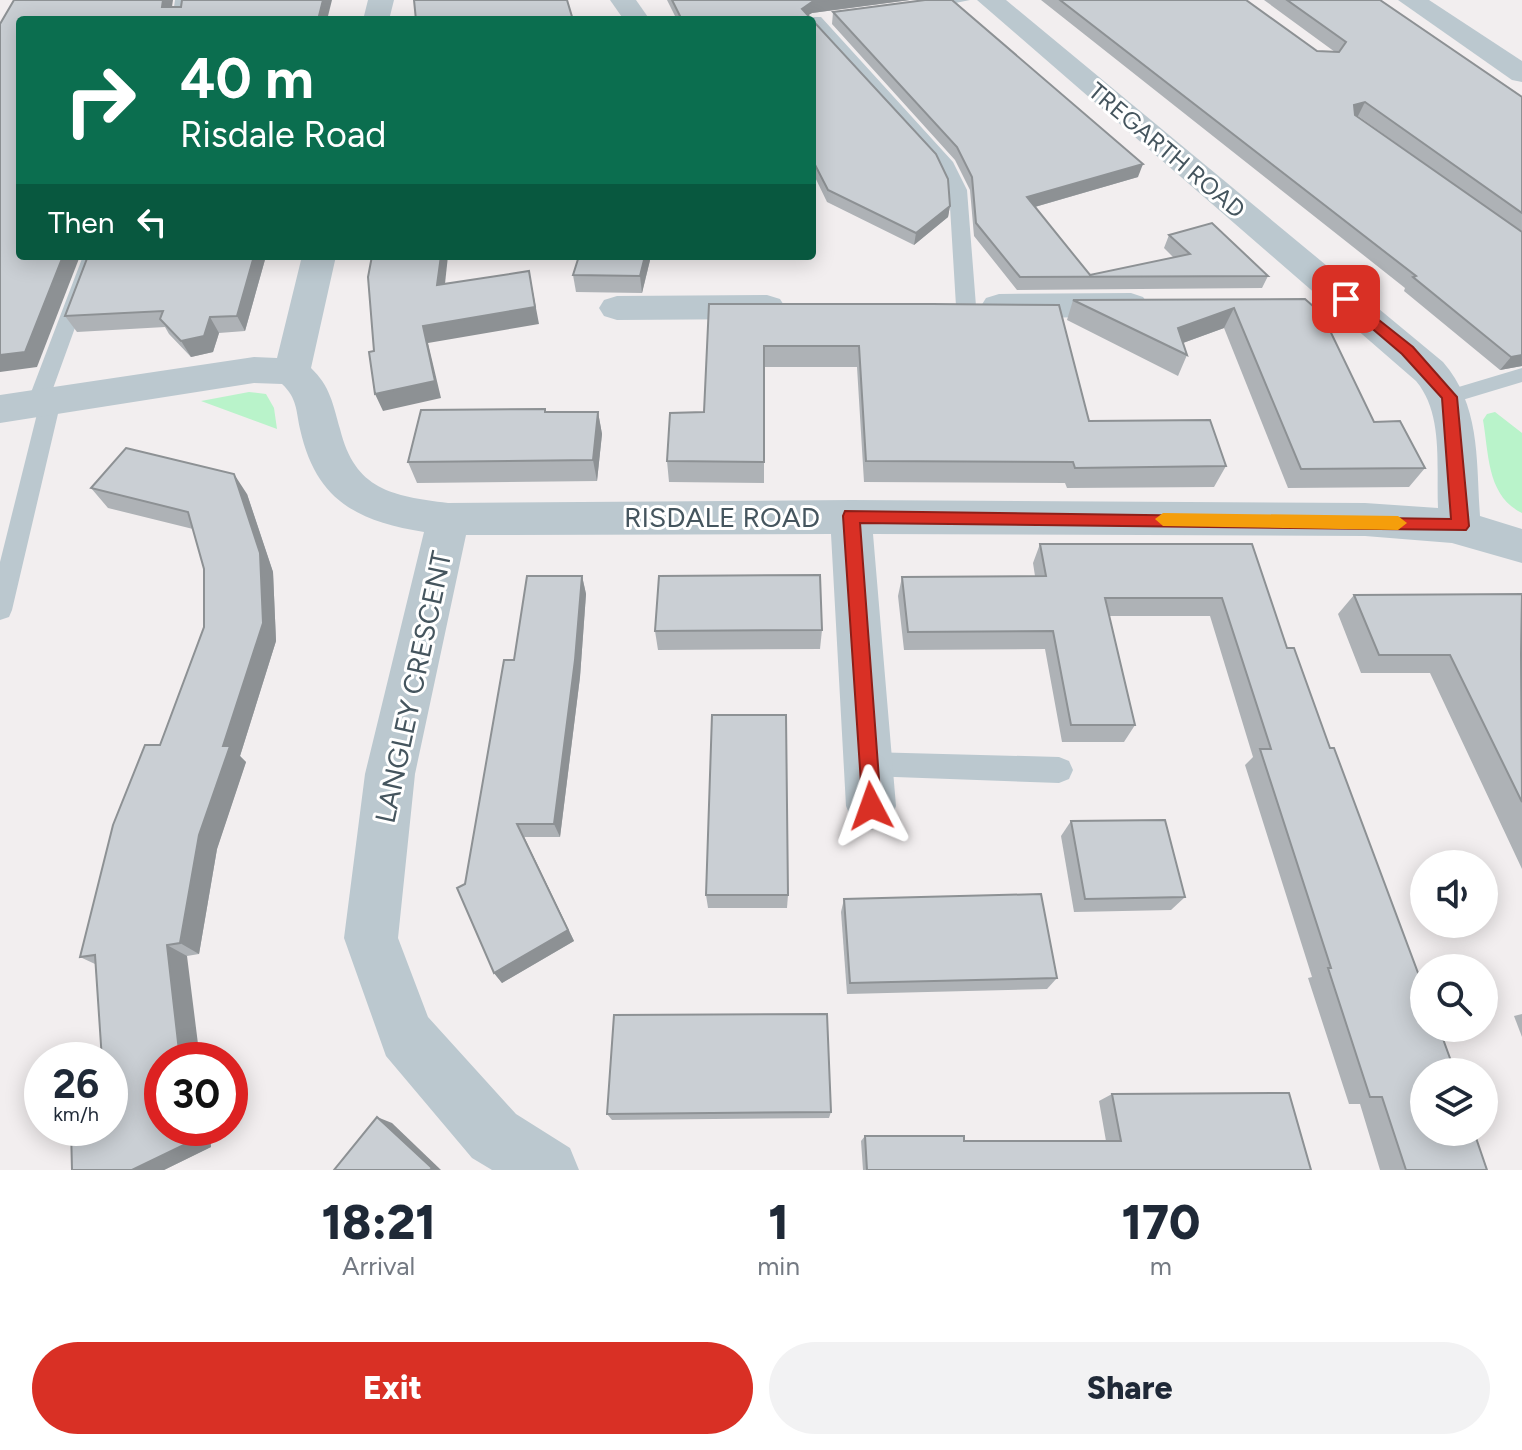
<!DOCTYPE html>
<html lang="en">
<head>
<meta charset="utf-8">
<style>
  body { margin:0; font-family:Figtree,sans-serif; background:#f2f2f3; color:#1f2937; height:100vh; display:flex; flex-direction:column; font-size:30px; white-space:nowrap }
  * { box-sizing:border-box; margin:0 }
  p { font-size:26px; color:#747a83 }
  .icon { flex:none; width:44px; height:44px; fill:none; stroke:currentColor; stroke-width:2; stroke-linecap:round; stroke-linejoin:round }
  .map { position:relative; height:1170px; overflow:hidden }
  .panel { display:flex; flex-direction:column; background:#fff; flex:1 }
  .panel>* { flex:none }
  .top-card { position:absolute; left:16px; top:16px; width:800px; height:244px; border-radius:8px; box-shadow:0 4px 20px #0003; background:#0b6e4f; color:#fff; overflow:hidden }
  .tools { position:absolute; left:1410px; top:850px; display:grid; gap:16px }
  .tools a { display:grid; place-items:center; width:88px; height:88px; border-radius:50%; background:#fff; box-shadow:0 4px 20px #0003; font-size:40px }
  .speed { position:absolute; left:24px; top:1042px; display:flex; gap:16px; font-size:40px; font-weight:700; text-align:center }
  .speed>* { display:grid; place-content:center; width:104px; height:104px; border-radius:50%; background:#fff; box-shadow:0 4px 20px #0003; line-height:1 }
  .speed small { font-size:20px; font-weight:400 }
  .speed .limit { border:12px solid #d22; background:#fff; color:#111 }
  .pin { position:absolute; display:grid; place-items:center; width:68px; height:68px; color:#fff; margin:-34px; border-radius:16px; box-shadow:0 4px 12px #0006 }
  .me { position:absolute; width:88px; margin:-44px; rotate:356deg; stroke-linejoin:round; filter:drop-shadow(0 0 6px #0008) }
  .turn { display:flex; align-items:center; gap:28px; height:168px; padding:0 32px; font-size:36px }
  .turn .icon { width:104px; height:104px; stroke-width:2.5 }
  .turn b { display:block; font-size:56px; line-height:68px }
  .then { display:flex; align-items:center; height:76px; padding:0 32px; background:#0003; gap:16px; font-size:30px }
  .eta { display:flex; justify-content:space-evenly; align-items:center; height:136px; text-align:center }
  .eta b { font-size:48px; font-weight:800; line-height:56px }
  .action { display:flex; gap:16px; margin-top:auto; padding:16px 32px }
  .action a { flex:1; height:92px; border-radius:48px; background:#d93025; color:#fff; font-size:32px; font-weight:800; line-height:92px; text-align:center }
  .action a+a { background:#f2f2f3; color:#1f2937 }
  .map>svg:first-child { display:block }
  .green { fill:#b9f3ca }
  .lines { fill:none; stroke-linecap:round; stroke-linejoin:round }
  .lane { fill:#bbc8cf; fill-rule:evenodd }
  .street { fill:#bbc8cf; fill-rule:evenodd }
  .wall { fill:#aeb2b6; fill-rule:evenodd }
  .shaded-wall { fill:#8d9194 }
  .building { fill:#cacfd4; stroke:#8d9194; stroke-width:2 }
  .route { fill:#d93025; stroke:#8d1f18; stroke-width:2 }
  .slow { fill:#f59e0b }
  .labels { text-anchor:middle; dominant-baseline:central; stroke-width:6; stroke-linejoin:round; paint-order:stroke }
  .far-street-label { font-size:24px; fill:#45555e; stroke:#fff }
  .street-label { font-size:28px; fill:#45555e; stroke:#fff }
</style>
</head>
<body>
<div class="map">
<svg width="1522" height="1170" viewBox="0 0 1522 1170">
  <rect width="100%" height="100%" fill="#f2eeef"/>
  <g class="green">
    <polygon points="249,392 266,394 274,408 277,429 201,401"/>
    <path d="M 1495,412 L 1522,433 L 1522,513 C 1487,496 1489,455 1483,420 L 1487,414 Z"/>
  </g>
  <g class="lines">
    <g class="lane">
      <polygon points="175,0 189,0 186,20 172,20"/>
      <polygon points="933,0 970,0 921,10 914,6"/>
      <polygon points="811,17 821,17 953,162 967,190 976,306 973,310 959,310 956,306 949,190 937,164 812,24"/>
      <polygon points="83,256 101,256 51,394 61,401 12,610 9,617 0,620 0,562 38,410 30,408 27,403"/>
      <polygon points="1522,368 1522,382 1449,404 1439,397 1442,392"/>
      <polygon points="868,752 1059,757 1069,761 1073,770 1069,779 1059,783 868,776 858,773 854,764 858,755"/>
    </g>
    <g class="street">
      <polygon points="368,0 394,0 389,20 363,20"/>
      <polygon points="610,0 636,0 650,20 624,20"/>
      <path d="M 977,0 L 1006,0 L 1443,362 C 1481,406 1476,461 1480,516 L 1522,529 L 1522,563 L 1452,543 L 1365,536 L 873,534 L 896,806 L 889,823 L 871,830 L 853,823 L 846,806 L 831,534 L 466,535 L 415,774 L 398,938 L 428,1017 L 516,1114 L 570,1148 L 579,1170 L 492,1170 L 472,1158 L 386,1056 L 344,938 L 365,774 L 424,532 C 356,521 316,500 300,429 C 296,410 297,398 282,384 L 254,383 L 0,423 L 0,395 L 254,357 L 277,358 L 302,256 L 336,256 L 311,368 C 330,386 333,404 340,429 C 355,490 392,496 448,503 L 851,500 L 1365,503 L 1438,508 C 1436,467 1444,414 1416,381 Z"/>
      <polygon points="1398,0 1429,0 1522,61 1522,82 1512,80"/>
      <polygon points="1131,293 1143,297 1149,305 1143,313 1131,317 999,318 986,314 981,306 986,298 999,294"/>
      <polygon points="767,295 780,299 785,307 780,315 767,319 617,320 604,316 599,308 604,300 617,296"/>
    </g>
  </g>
  <g class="wall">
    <polygon points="667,0 910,0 812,13 808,15 950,206 948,217 914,245 827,202 812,171 812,20 677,20"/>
    <path d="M 1041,0 L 1246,0 L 1317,51 L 1335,52 L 1264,0 L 1380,0 L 1522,97 L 1522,366 L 1500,370 L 1404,291 L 1405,288 ZM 1356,116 L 1358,116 L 1438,173 Z"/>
    <polygon points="833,12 1138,177 1035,207 1090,275 1174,258 1164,248 1169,235 1268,276 1262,288 1017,290 974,236 970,190 955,160 832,24"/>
    <polygon points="88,256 266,256 245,331 219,333 213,352 191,357 169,334 165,327 77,332 65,316"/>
    <polygon points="579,256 651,256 642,293 576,292 573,275"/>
    <polygon points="1305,299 1374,422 1425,468 1409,487 1288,488 1224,328 1183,343 1187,355 1178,376 1067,320 1073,300"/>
    <polygon points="709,304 932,304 1089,421 1226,466 1214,487 1067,488 1065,483 864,482 857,367 764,367 764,483 669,482 667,461 704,412"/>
    <polygon points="545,409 546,412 598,412 602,434 597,481 417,483 408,462"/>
    <polygon points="91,488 247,494 273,572 276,641 240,756 246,762 217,849 199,954 187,956 162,1128 209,1128 211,1147 164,1170 72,1170 110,1128 95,964 80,957 204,627 204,569 193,529 108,508"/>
    <polygon points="1040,544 1252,544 1424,1072 1487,1170 1380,1170 1360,1104 1349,1104 1308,978 1312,977 1245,765 1253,757 1210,616 1109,616 1135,725 1124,742 1062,742 1045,649 904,650 898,596 902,577 1035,576 1033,563"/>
    <polygon points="582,576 586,594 580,677 560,837 524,837 574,941 502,983 494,973 465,884 514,660"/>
    <polygon points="1522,594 1522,869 1430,673 1361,673 1338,614 1354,595"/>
    <polygon points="822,630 820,649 658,650 655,631"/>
    <polygon points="1071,821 1185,897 1171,910 1074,912 1061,836"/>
    <polygon points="706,895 788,895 787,908 708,908"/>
    <polygon points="844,899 1057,978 1047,989 847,994 841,912"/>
    <polygon points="1522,1014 1522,1037 1514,1016"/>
    <polygon points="1112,1094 1311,1170 863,1170 861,1141 865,1136 964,1141 1106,1141 1099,1101"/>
    <polygon points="831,1112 829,1118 612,1120 607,1114"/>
  </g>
  <g class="shaded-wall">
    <polygon points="163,0 173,0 170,20 162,7"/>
    <polygon points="323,0 332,0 327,20 318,20"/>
    <polygon points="828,0 910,0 812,13 802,19 802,9 812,2"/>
    <polygon points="1365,102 1358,116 1348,118 1354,105"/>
    <polygon points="1143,164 1138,177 1024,210 1027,197"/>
    <polygon points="950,206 948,217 914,245 916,233"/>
    <polygon points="63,256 80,256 37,367 0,372 0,355"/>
    <polygon points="254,256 266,256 245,331 237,316"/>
    <polygon points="441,256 448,256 443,302 437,285"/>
    <polygon points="645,256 651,256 642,293 640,276"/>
    <polygon points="529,271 539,324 428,343 441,398 383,411 375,394 423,326"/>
    <polygon points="1234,308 1224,328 1169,348 1178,328"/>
    <polygon points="210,317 219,333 213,352 191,357 181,341"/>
    <polygon points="1522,355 1522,366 1500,370 1511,357"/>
    <polygon points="598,412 602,434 597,481 593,460"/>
    <polygon points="234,474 247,494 273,572 276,641 240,756 246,762 217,849 199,954 180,943 199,835 223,746"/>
    <polygon points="582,576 586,594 580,677 560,837 554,824"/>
    <polygon points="524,837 574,941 502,983 494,973"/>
    <polygon points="167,945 187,956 200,1060 180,1060"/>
    <polygon points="377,1117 392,1123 441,1170 430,1170"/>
    <polygon points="188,1128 209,1128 211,1147 164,1170 132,1170"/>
  </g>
  <g class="building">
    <polygon points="14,0 163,0 162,7 181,7 182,0 323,0 318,20 20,20 20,256 63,256 25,352 0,355 0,24"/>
    <polygon points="414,0 567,0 573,20 416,20"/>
    <polygon points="672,0 828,0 812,2 802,9 936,154 948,179 950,206 916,233 828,190 812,159 812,20 682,20"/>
    <polygon points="925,0 952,0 1143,164 1027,197 1090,275 1190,254 1169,235 1212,223 1268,276 1020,277 976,223 972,177 957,147 833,12"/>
    <polygon points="1060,0 1246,0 1317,51 1339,52 1346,42 1287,0 1380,0 1522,97 1522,213 1365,102 1354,105 1355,115 1522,232 1522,355 1511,357 1413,277 1416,276"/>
    <polygon points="88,256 254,256 237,316 210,317 204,336 181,341 160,319 163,311 65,316"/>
    <polygon points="372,256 441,256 437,285 529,271 535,307 423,326 435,381 375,394 369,352 374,351 368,277"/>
    <polygon points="579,256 645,256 640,276 573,275"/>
    <polygon points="1305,299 1322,314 1374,422 1400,421 1425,468 1301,469 1234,308 1178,328 1187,355 1073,300"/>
    <polygon points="709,304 932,304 1059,305 1089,421 1210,420 1226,466 1075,468 1073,462 866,461 859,346 764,346 764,462 667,461 670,413 704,412"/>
    <polygon points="545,409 545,412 598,412 593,460 408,462 421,410"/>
    <polygon points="126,448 234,474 260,553 263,623 223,746 230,746 199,835 180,943 167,945 180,1060 162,1060 162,1128 188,1128 190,1142 132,1170 72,1170 71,1128 110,1128 110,1060 102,1060 95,955 80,957 113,825 145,745 160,745 204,627 204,569 188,512 91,488"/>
    <polygon points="1040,544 1252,544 1287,648 1294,648 1330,748 1334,748 1424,989 1424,1028 1439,1028 1455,1072 1424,1072 1424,1132 1474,1132 1487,1170 1406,1170 1382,1097 1370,1097 1328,968 1331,968 1260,749 1271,749 1222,598 1105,598 1135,725 1071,725 1053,631 908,632 902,577 1046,576"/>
    <polygon points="820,575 822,630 655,631 659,576"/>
    <polygon points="527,576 582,576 575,660 554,824 517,824 568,930 494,973 457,888 465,884 504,660 514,660"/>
    <polygon points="1522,594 1521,654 1522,802 1450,655 1379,655 1354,595"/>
    <polygon points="712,715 786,715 788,895 706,895"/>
    <polygon points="1165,820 1185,897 1085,899 1071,821"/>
    <polygon points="1041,894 1057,978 850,983 844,899"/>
    <polygon points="827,1014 831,1112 607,1114 614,1015"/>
    <polygon points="1289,1093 1311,1170 867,1170 865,1136 964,1136 964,1141 1121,1141 1112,1094"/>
    <polygon points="377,1117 432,1168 430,1170 334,1170"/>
  </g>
  <polygon class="route" points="1346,294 1413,347 1457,397 1469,526 1466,530 860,523 881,806 878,813 871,816 863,813 843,516 845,511 1451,519 1442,398 1402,354 1341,302 1341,295"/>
  <polygon class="slow" points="1163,513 1398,516 1407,523 1398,530 1163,526 1155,519"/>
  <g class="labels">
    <g class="far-street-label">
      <text transform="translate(1167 150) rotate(40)">TREGARTH ROAD</text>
    </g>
    <g class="street-label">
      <text x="722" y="517">RISDALE ROAD</text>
      <text transform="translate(413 687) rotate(-78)">LANGLEY CRESCENT</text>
    </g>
  </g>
</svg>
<div class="tools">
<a><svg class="icon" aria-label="sound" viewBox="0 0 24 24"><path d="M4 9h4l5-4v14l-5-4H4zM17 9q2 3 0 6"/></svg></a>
<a><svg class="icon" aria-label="search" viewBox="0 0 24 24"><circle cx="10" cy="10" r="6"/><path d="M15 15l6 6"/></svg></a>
<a><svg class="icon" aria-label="layers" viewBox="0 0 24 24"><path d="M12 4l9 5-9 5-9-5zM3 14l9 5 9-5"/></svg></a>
</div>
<div class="speed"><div>26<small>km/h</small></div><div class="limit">30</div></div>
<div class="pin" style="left:1346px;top:299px;background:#d93025"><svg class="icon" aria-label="arrive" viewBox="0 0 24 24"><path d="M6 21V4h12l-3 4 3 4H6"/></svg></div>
<svg class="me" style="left:871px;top:806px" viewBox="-20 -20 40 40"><path d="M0-17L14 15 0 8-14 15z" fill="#d93025" stroke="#fff" stroke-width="4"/></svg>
<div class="top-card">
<div class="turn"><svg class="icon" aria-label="right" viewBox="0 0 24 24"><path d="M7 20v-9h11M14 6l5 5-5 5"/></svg><div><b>40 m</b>Risdale Road</div></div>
<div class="then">Then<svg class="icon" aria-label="left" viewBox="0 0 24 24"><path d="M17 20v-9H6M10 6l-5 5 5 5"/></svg></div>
</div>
</div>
<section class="panel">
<div class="eta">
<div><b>18:21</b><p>Arrival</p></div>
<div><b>1</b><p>min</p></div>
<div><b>170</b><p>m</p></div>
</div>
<div class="action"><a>Exit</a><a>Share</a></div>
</section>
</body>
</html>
